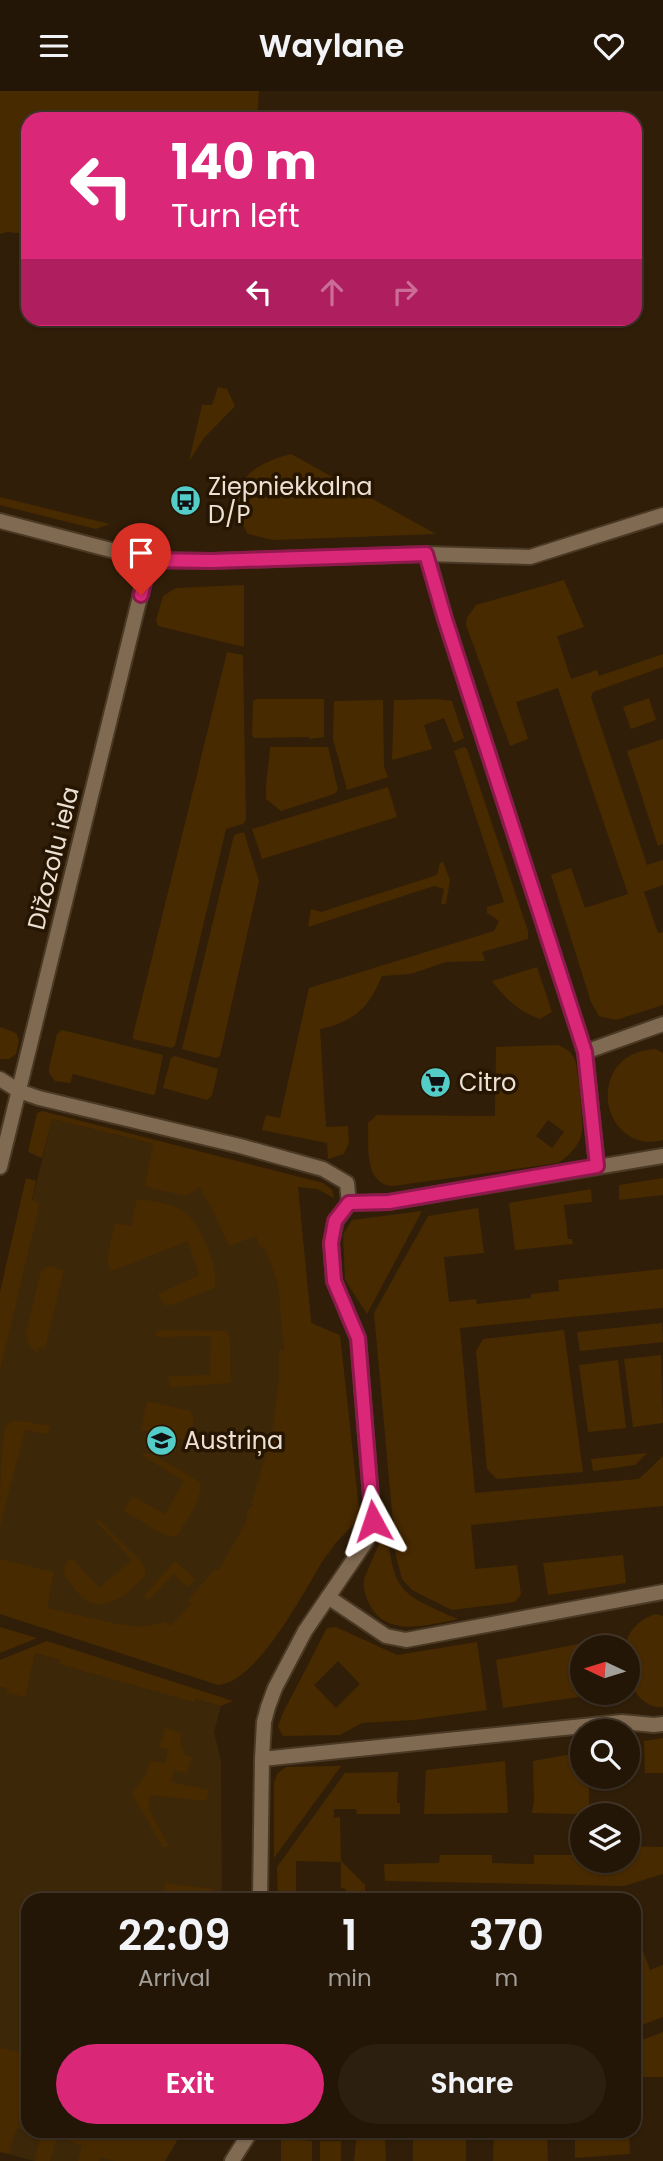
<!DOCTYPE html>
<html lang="en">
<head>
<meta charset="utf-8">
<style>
  body { margin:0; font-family:Poppins,sans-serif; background:#2c1f10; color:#f1f3f6; height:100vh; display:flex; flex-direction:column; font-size:26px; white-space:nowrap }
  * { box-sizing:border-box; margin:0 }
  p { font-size:23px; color:#a39f9b }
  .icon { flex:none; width:38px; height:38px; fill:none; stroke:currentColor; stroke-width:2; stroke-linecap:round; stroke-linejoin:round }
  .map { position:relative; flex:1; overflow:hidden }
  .panel { position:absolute; left:21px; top:1802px; width:620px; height:245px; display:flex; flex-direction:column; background:#241606; border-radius:21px; box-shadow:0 2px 5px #0004,0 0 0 2px #413528 }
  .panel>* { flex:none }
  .guide { position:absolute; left:21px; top:21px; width:621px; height:214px; border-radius:21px; box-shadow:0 2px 5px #0004,0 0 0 2px #413528; background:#db2777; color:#fff; overflow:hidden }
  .needle { width:46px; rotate:274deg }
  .fabs { position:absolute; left:570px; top:1544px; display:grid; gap:14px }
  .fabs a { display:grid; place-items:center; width:70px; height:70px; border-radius:50%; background:#241606; box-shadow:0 2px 5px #0004,0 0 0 2px #413528; font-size:35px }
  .pin { position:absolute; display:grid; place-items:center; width:60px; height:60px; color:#fff; margin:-72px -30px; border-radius:50% 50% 50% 0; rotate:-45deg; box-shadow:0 0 7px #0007 }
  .pin .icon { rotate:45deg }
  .me { position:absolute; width:77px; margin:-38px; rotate:355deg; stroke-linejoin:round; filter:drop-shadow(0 0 5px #0008) }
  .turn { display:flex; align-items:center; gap:24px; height:147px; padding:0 35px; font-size:32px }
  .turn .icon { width:91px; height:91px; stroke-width:2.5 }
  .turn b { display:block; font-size:49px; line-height:60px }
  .lanes { display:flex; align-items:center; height:66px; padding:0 35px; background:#0003; justify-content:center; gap:35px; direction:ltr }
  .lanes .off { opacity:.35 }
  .eta { display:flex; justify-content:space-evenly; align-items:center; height:119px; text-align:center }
  .eta b { font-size:42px; font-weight:600; line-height:49px }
  .primary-button { display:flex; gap:14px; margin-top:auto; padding:14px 35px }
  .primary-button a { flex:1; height:80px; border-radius:42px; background:#db2777; color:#fff; font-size:28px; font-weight:600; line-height:80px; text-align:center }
  .primary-button a+a { background:#2c1f10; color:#f1f3f6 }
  header { display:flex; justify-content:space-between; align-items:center; height:91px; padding:0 35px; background:#241606; font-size:32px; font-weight:600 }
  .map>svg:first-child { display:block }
  .built { fill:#3d2709 }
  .green { fill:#482a00; fill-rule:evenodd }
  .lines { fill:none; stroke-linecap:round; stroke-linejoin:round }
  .street-casing { stroke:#4a3925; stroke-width:18 }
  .street { stroke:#806a52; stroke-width:14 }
  .route-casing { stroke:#8e194d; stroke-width:18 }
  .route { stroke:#db2777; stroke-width:12 }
  .labels { text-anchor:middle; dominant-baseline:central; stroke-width:7; stroke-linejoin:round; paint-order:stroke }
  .poi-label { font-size:24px; fill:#ece1d4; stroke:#251501; text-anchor:start }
  .street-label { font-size:24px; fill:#ece1d4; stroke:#251501 }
</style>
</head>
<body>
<header><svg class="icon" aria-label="menu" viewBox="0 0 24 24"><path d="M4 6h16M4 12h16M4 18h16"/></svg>Waylane<svg class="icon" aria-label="heart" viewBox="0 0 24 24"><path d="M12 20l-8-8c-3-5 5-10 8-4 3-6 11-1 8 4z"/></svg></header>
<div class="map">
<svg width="663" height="2070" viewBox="0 0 663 2070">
  <rect width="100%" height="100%" fill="#301e08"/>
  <g class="built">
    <polygon points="52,1028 297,1089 334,1456 227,1582 0,1513 0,1242"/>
    <polygon points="34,1562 61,1569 60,1573 221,1615 214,1641 221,1670 222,1809 28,1810 28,2040 182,2041 165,2070 34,2070 0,2061 0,1596 7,1597 6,1601 27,1589"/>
  </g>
  <g class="green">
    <polygon points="0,0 259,0 257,28 28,28 28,143 7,141 0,143"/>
    <polygon points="218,296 227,298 235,315 204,347 189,370 202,314 212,314"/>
    <path d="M 291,363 L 436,443 L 273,449 L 248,443 C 221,399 246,374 291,363 Z"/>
    <polygon points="0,406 110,433 96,438 0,414"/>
    <polygon points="564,489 584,536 557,545 571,588 597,579 599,585 663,563 663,576 593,601 591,606 647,774 663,769 663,794 644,801 658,842 663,841 663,914 616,929 599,925 591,911 551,784 571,777 585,817 628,803 558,597 516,611 528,648 510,655 466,534 467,527 476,514"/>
    <polygon points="244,494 244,556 158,535 156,529 163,505 176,497"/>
    <polygon points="227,561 243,564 246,729 243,733 226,738 175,954 172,957 133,948 133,944"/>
    <polygon points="649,607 656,629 631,638 623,616"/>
    <polygon points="257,608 324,608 324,646 309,648 309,646 254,647 252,644 253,610"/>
    <polygon points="438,608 452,610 464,647 454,652 444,627 424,634 432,658 392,669 394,609"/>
    <polygon points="383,609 384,676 388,686 347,699 333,648 334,610"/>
    <polygon points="663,648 663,753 658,755 627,660"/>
    <path d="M 270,656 L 328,656 L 338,699 L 334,703 L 281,720 L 266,708 C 265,690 269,675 270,656 Z"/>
    <path d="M 464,656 L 467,658 L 528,840 L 528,848 L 482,861 L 485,870 L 446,871 L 411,883 L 382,885 C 368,918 355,930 320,938 L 326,1036 L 348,1035 L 349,1052 L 344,1063 L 328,1068 L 327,1052 L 262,1039 L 266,1024 L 280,1027 L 309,897 L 494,840 L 499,830 L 487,822 L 487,816 L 504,811 L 454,660 Z"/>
    <polygon points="388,696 397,726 262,768 252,738"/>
    <polygon points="244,741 259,790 220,965 216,967 182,958 234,744"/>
    <polygon points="443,771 450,789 446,813 441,813 444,798 434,795 308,836 311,818 321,821 437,784 440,772"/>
    <path d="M 537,876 L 552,921 L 540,928 C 519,921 505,907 492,890 Z"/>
    <polygon points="0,936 16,942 19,949 16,963 9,968 0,968"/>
    <polygon points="62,939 163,964 155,1003 153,1004 73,983 70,992 55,990 49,982 49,977 57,943"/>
    <path d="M 558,954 C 565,957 572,961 575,969 C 578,978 584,1032 582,1042 C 579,1055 569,1065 558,1072 L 393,1095 C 363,1093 369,1054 368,1032 L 377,1024 L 495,1025 L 496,956 ZM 548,1029 L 564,1041 L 552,1057 L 536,1045 Z"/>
    <path d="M 656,958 L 663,962 L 663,1049 C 600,1065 582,961 656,958 Z"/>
    <polygon points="175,965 218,978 212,1004 207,1009 163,997 171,967"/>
    <path d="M 42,1020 L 323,1092 L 332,1099 L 334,1107 L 317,1098 L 298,1096 L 311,1232 L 340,1244 L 360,1427 C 350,1438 336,1450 327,1463 C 306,1496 259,1591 218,1594 L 0,1523 L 0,1468 L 54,1481 L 47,1517 L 113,1532 L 139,1536 L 165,1531 L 171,1535 L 191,1513 L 188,1509 L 215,1478 L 219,1479 L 247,1429 L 247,1420 L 254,1413 L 251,1413 L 272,1343 L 279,1287 L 279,1260 L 284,1259 L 278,1193 L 265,1156 L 261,1157 L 256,1145 L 229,1155 L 212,1118 L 199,1096 L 186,1105 L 147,1096 L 145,1093 L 153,1053 L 52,1028 L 42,1067 L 28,1061 L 37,1022 Z"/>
    <polygon points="26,1087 36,1090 32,1109 38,1112 39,1116 0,1279 0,1201"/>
    <polygon points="663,1087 663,1104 619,1109 619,1094"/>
    <polygon points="591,1098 592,1111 564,1114 568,1148 572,1148 573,1153 515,1159 509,1112"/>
    <path d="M 137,1108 C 152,1110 173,1112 185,1121 C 200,1133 221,1180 214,1197 L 171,1214 L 164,1214 L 158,1203 L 199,1184 L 188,1150 L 111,1180 L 107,1168 L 115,1132 L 131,1135 Z"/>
    <polygon points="478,1117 484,1162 444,1166 449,1211 476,1208 477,1213 531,1207 531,1203 559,1200 558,1189 663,1178 663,1217 460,1237 475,1402 639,1388 663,1365 663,1415 471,1434 475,1478 517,1474 521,1503 515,1511 452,1519 412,1499 402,1488 396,1465 374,1222 428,1125"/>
    <polygon points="422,1120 367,1223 345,1189 343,1144 352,1129"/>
    <polygon points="48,1175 64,1179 45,1257 39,1256 38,1262 29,1255 26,1243 41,1180"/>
    <polygon points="662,1232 663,1251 580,1260 577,1241"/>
    <polygon points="162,1239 227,1240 230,1250 231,1289 229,1292 172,1296 170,1294 168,1285 210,1284 211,1245 156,1246 156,1241"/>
    <polygon points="564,1239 583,1381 497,1388 487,1378 476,1260 483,1248"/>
    <polygon points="661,1264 663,1332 633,1336 624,1268"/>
    <polygon points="618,1269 626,1337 588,1341 579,1274"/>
    <polygon points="147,1310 190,1320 194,1327 189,1348 185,1349 141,1339"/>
    <path d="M 22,1330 L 50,1335 L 48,1343 L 25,1339 L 0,1435 C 0,1415 0,1349 6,1335 C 10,1330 16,1330 22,1330 Z"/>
    <path d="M 145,1362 L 154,1364 L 200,1391 C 204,1407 185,1430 178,1444 L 168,1446 L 124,1420 L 132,1405 L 165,1423 L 184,1390 L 141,1364 Z"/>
    <polygon points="647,1362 635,1374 593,1380 591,1368"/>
    <path d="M 95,1429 L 100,1430 L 143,1473 L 146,1483 C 135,1498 107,1522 87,1510 C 78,1504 71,1492 64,1484 L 65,1473 L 72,1467 L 99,1497 L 132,1469 Z"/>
    <path d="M 387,1434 C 393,1501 398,1502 458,1528 C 426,1534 384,1548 368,1510 C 365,1502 363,1497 364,1488 Z"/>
    <polygon points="623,1464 626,1492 548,1504 543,1472"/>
    <polygon points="175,1470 195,1488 188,1496 173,1483 149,1509 144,1505"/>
    <path d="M 655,1523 L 663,1525 L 663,1616 C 647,1619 631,1600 628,1585 C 627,1576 628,1565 628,1556 L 625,1556 C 628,1539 639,1529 655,1523 Z"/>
    <polygon points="0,1536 37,1547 0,1562"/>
    <path d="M 336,1536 L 397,1564 L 477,1551 L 487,1619 L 414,1629 L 362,1632 L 340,1644 L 283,1645 L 278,1636 L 282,1624 L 327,1537 ZM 338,1570 L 360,1593 L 336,1617 L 314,1594 Z"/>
    <polygon points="620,1545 617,1556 583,1556 583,1601 614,1601 503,1617 496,1569"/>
    <polygon points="47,1550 233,1610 221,1615 195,1608 194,1611 59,1573 60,1569 35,1562 25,1606 6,1601 7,1597 0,1596 0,1569"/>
    <polygon points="165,1637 182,1642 180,1650 185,1664 192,1666 187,1682 174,1679 171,1691 209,1699 206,1710 150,1704 149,1718 169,1756 163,1756 132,1703 147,1682 150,1670 165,1672 168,1660 165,1657 159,1657"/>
    <polygon points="663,1647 663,1682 645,1682 644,1650"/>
    <polygon points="583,1661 583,1685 589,1685 589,1715 594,1716 594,1720 576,1723 532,1722 534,1710 533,1670"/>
    <polygon points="505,1670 508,1722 424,1723 426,1679"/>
    <polygon points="341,1675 274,1767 274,1692 277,1683 286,1676"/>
    <polygon points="398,1681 397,1712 400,1712 400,1723 357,1723 356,1718 334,1718 334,1727 340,1726 341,1770 365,1794 365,1809 346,1809 346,1798 341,1797 341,1771 296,1770 296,1809 278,1809 277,1776 345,1682"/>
    <polygon points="576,1754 583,1754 583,1769 628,1769 628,1755 663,1756 663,1783 624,1795 385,1790 384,1773 439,1772 440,1764 492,1764 492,1772 534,1773 534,1764 575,1764"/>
    <polygon points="165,1792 214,1798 212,1809 162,1809"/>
    <polygon points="634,1836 650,1879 663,1874 663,1926 634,1937"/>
    <polygon points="663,1941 663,1986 634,1986 634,1952"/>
    <polygon points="0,1957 28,1963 28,2040 16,2037 9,2063 0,2061"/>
    <polygon points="30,2041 182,2041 165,2070 115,2070 100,2066 99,2070 78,2070 82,2054 57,2047 50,2070 35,2070 41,2044"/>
    <polygon points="281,2041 290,2041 291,2048 312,2050 312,2070 281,2070"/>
    <polygon points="357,2041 385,2041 386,2070 354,2070"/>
    <rect x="413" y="2041" width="53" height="29"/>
    <polygon points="494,2041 547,2041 548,2070 493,2070"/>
    <polygon points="575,2041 629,2041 630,2063 575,2067"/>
    <rect x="320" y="2050" width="21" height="20"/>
  </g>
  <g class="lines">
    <defs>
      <g id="street">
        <polyline points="0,430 149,469 212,470 427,463 530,466 663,424"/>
        <polyline points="427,463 445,528 585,961 597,1075"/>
        <polyline points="585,961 663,933"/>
        <polyline points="0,988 19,1000 39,1007 240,1055 323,1078 347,1092 349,1112"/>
        <polyline points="0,1076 149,469"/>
        <polyline points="328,1506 386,1545 406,1549 663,1501"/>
        <polyline points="262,1668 622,1631 654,1634 663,1633"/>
        <polyline points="260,1810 262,1668 264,1631 268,1616 275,1597 305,1540 367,1449 373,1431 358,1247 334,1190 331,1152 336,1130 349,1112 389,1111 663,1065"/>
        <polyline points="232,2070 251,2040"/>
      </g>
    </defs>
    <use href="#street" class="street-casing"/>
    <use href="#street" class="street"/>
  </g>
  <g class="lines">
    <defs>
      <polyline id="route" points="141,504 149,469 212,470 426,463 445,528 585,961 597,1075 389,1111 349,1112 335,1130 331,1152 334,1190 358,1247 373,1430"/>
    </defs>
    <use href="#route" class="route-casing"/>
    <use href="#route" class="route"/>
  </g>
  <defs>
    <symbol id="bus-disc" viewBox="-11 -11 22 22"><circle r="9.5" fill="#54cdc8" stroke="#251501"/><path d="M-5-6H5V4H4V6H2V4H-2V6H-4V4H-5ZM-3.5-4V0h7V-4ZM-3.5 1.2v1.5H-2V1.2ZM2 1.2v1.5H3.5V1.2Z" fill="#111"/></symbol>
    <symbol id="supermarket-disc" viewBox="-11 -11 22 22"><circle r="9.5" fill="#54cdc8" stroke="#251501"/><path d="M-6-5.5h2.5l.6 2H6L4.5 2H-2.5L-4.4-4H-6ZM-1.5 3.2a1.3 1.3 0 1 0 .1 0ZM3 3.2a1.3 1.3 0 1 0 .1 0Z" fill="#111"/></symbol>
    <symbol id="school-disc" viewBox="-11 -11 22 22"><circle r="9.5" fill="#54cdc8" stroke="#251501"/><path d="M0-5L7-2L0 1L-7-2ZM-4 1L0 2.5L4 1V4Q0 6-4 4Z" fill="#111"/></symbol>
  </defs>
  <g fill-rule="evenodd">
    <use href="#bus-disc" x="168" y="392" width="35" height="35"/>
    <use href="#supermarket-disc" x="418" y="974" width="35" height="35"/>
    <use href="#school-disc" x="144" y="1332" width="35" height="35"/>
  </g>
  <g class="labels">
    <g class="poi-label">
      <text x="208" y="395">Ziepniekkalna<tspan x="208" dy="28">D/P</tspan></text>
      <text x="459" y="991">Citro</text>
      <text x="184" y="1349">Austriņa</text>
    </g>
    <g class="street-label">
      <text transform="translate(53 767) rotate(-76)">Dižozolu iela</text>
    </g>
  </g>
</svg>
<div class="fabs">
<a><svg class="needle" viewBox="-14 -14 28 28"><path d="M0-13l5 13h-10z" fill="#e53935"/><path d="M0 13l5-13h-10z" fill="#a39f9b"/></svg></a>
<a><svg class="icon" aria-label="search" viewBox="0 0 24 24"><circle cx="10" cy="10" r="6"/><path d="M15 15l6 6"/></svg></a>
<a><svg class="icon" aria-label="layers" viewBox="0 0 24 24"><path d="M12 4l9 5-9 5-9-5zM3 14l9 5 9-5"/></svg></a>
</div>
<div class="pin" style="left:141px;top:504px;background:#d93025"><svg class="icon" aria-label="arrive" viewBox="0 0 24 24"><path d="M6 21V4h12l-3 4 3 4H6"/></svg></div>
<svg class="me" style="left:373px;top:1430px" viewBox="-20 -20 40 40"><path d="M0-17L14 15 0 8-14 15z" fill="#db2777" stroke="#fff" stroke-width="4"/></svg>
<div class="guide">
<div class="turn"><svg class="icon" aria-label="left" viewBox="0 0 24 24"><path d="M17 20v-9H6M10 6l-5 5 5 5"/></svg><div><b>140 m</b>Turn left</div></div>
<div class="lanes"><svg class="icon" aria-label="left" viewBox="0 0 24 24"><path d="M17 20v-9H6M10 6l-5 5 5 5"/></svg><svg class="icon off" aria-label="ahead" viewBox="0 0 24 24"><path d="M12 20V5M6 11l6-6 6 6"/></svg><svg class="icon off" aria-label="right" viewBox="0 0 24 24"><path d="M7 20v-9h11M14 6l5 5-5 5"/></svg></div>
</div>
<section class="panel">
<div class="eta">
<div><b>22:09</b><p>Arrival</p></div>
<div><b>1</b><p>min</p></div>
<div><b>370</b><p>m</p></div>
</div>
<div class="primary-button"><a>Exit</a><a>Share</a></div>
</section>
</div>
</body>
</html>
